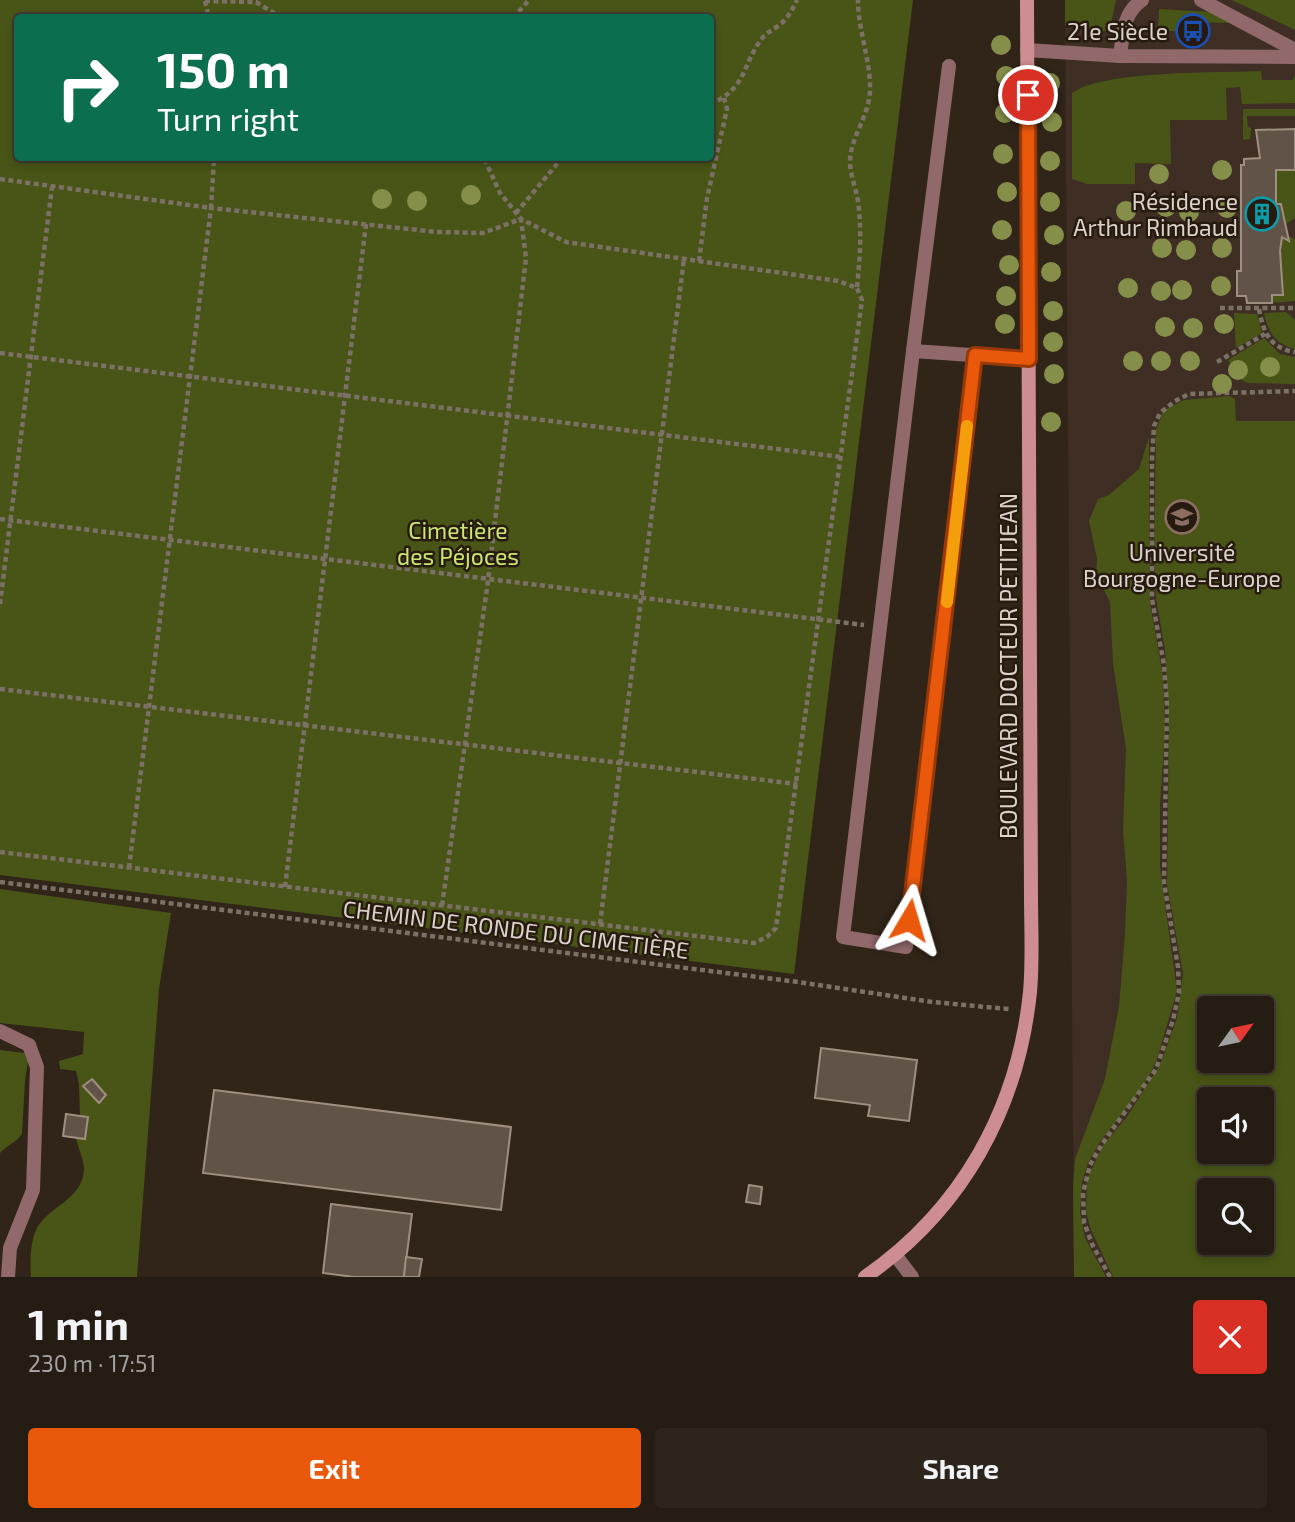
<!DOCTYPE html>
<html lang="en">
<head>
<meta charset="utf-8">
<style>
  body { margin:0; font-family:"Exo 2",sans-serif; background:#2d251c; color:#f1f3f6; height:100vh; display:flex; flex-direction:column; font-size:26px; white-space:nowrap }
  * { box-sizing:border-box; margin:0 }
  p { font-size:23px; color:#a3a1a0 }
  .icon { flex:none; width:38px; height:38px; fill:none; stroke:currentColor; stroke-width:2; stroke-linecap:round; stroke-linejoin:round }
  .map { position:relative; height:1277px; overflow:hidden }
  .drawer { display:flex; flex-direction:column; background:#251c13; flex:1 }
  .drawer>* { flex:none }
  .banner { position:absolute; left:14px; top:14px; width:700px; height:147px; border-radius:7px; box-shadow:0 4px 10px #0003,0 0 0 2px #423a33; background:#0b6e4f; color:#fff; overflow:hidden }
  .needle { width:46px; rotate:57deg }
  .tools { position:absolute; left:1197px; top:996px; display:grid; gap:14px }
  .tools a { display:grid; place-items:center; width:77px; height:77px; border-radius:7px; background:#251c13; box-shadow:0 4px 10px #0003,0 0 0 2px #423a33; font-size:35px }
  .pin { position:absolute; display:grid; place-items:center; width:60px; height:60px; color:#fff; margin:-30px; border:4px solid #fff; border-radius:50%; box-shadow:0 2px 7px #0007 }
  .me { position:absolute; width:77px; margin:-38px; rotate:7deg; stroke-linejoin:round; filter:drop-shadow(0 0 5px #0008) }
  .turn { display:flex; align-items:center; gap:24px; height:147px; padding:0 28px; font-size:32px }
  .turn .icon { width:91px; height:91px; stroke-width:2.5 }
  .turn b { display:block; font-size:49px; line-height:60px }
  .round { display:grid; place-items:center; flex:none; width:74px; height:74px; border-radius:7px; background:#2d251c }
  .summary { display:flex; align-items:center; justify-content:space-between; height:119px; padding:0 28px }
  h1 { font-size:42px; font-weight:700; line-height:52px }
  .primary-button { display:flex; gap:14px; margin-top:auto; padding:14px 28px }
  .primary-button a { flex:1; height:80px; border-radius:7px; background:#ea580c; color:#fff; font-size:28px; font-weight:700; line-height:80px; text-align:center }
  .primary-button a+a { background:#2d251c; color:#f1f3f6 }
  .map>svg:first-child { display:block }
  .education { fill:#3e2e24; fill-rule:evenodd }
  .green { fill:#485516; fill-rule:evenodd }
  .building { fill:#615347; stroke:#9e8f81; stroke-width:2 }
  .lines { fill:none; stroke-linecap:round; stroke-linejoin:round }
  .path { stroke:#7b7167; stroke-width:4.5; stroke-dasharray:5 3.5; stroke-linecap:butt }
  .service { stroke:#91696b; stroke-width:14 }
  .minor { stroke:#91696b; stroke-width:14 }
  .secondary { stroke:#cd8d92; stroke-width:14 }
  .tree { fill:#868f49 }
  .route-casing { stroke:#983908; stroke-width:18 }
  .route { stroke:#ea580c; stroke-width:12 }
  .slow { stroke:#f59e0b; stroke-width:12 }
  .labels { text-anchor:middle; dominant-baseline:central; stroke-width:5; stroke-linejoin:round; paint-order:stroke }
  .poi-label { font-size:23px; fill:#dad2cb; stroke:#271b10; text-anchor:end }
  .park-label { font-size:23px; fill:#cbe571; stroke:#271b10 }
  .street-label { font-size:23px; fill:#dad2cb; stroke:#271b10 }
</style>
</head>
<body>
<div class="map">
<svg width="1295" height="1277" viewBox="0 0 1295 1277">
  <rect width="100%" height="100%" fill="#312519"/>
  <path class="education" d="M 1065,0 L 1295,0 L 1295,1277 L 1074,1277 ZM 1209,1008 L 1262,1008 L 1262,1060 L 1209,1060 ZM 1209,1099 L 1262,1099 L 1262,1152 L 1209,1152 ZM 1209,1190 L 1262,1190 L 1262,1242 L 1209,1242 Z"/>
  <g class="green">
    <path d="M 0,0 L 913,0 L 794,974 L 0,875 ZM 18,18 L 710,18 L 710,158 L 18,158 Z"/>
    <polygon points="1065,0 1116,0 1110,29 1098,33 1065,25"/>
    <polygon points="1232,0 1295,0 1295,30"/>
    <polygon points="1159,9 1212,12 1233,23 1179,22 1177,31 1158,31"/>
    <path d="M 1261,71 L 1262,80 L 1293,80 L 1295,75 L 1295,103 L 1242,104 L 1240,87 L 1226,88 L 1227,120 L 1170,120 L 1171,164 L 1135,163 L 1135,184 L 1087,184 L 1072,179 L 1072,93 C 1104,70 1218,73 1261,71 Z"/>
    <polygon points="1243,109 1295,109 1295,116 1247,116 1248,127 1251,128 1250,139 1243,140"/>
    <polygon points="1276,170 1295,170 1295,218 1286,224 1281,204 1276,204"/>
    <polygon points="1288,236 1295,239 1295,301 1272,303 1272,295 1283,294 1280,251 1282,251 1282,237 1288,241"/>
    <path d="M 1286,312 L 1295,320 L 1295,349 C 1275,344 1268,332 1264,313 Z"/>
    <polygon points="1234,313 1257,314 1262,333 1236,348"/>
    <polygon points="1264,338 1280,354 1295,357 1295,384 1247,383 1237,377 1228,360"/>
    <path d="M 1229,396 L 1235,399 L 1236,421 L 1295,421 L 1295,1277 L 1113,1277 L 1091,1230 L 1086,1212 L 1087,1179 L 1103,1145 L 1126,1118 L 1160,1065 L 1177,1018 L 1183,974 L 1167,884 L 1169,728 L 1165,650 L 1156,598 L 1154,558 L 1156,429 L 1164,410 L 1184,400 ZM 1209,1008 L 1262,1008 L 1262,1060 L 1209,1060 ZM 1209,1099 L 1262,1099 L 1262,1152 L 1209,1152 ZM 1209,1190 L 1262,1190 L 1262,1242 L 1209,1242 Z"/>
    <polygon points="1149,437 1150,603 1163,676 1165,733 1160,806 1160,867 1177,991 1156,1062 1143,1087 1100,1142 1088,1163 1082,1182 1080,1212 1085,1238 1106,1277 1074,1277 1073,1188 1075,1159 1105,1079 1119,1006 1125,934 1127,880 1123,829 1126,749 1113,664 1110,602 1096,574 1097,559 1089,521 1098,499 1109,495 1139,469"/>
    <path d="M 0,889 L 171,913 L 159,989 L 137,1277 L 31,1277 C 30,1263 30,1241 37,1228 C 50,1205 82,1200 84,1170 C 84,1160 78,1148 76,1138 L 85,1139 L 88,1117 L 80,1116 L 79,1084 L 76,1071 L 60,1069 L 59,1061 L 83,1054 L 84,1032 L 0,1023 Z"/>
    <path d="M 0,1050 L 24,1053 L 28,1061 L 25,1080 L 22,1134 C 17,1142 7,1145 0,1153 Z"/>
  </g>
  <g class="building">
    <polygon points="1295,129 1295,170 1276,170 1276,204 1281,204 1289,241 1282,237 1280,251 1283,295 1272,295 1272,303 1247,303 1246,296 1237,296 1237,271 1241,271 1241,165 1244,165 1244,159 1260,158 1256,130"/>
    <polygon points="821,1048 917,1060 909,1121 868,1116 870,1105 815,1098"/>
    <polygon points="92,1079 106,1095 99,1103 83,1086"/>
    <polygon points="214,1090 511,1127 501,1210 203,1173"/>
    <polygon points="66,1114 88,1117 85,1139 63,1136"/>
    <polygon points="749,1185 762,1187 760,1204 746,1202"/>
    <polygon points="331,1204 412,1214 404,1277 354,1277 323,1273"/>
    <polygon points="406,1257 422,1259 419,1277 404,1277"/>
  </g>
  <g class="lines">
    <g class="path">
      <polyline points="205,1 256,2 282,18"/>
      <polyline points="205,1 209,18"/>
      <polyline points="513,18 529,0"/>
      <path d="M 710,104 C 748,89 742,62 764,36 C 768,32 773,30 778,26 C 787,20 792,10 797,0"/>
      <polyline points="0,179 211,208 214,158"/>
      <polyline points="516,213 562,158"/>
      <polyline points="699,261 707,198 727,109 724,98"/>
      <path d="M 857,287 C 860,258 862,231 858,201 C 856,189 851,177 850,164 C 849,139 869,117 870,91 C 871,61 858,30 858,0"/>
      <polyline points="1220,308 1295,308"/>
      <path d="M 1259,309 C 1263,331 1269,348 1295,352"/>
      <polyline points="0,353 842,457"/>
      <polyline points="1217,362 1265,334"/>
      <polyline points="0,519 864,625"/>
      <polyline points="0,604 52,187"/>
      <polyline points="0,689 797,784"/>
      <polyline points="0,852 754,943 767,937 776,928 862,300 857,288 838,281 566,242 521,219 500,193 484,158"/>
      <polyline points="129,868 211,208 437,232 483,233 521,219 526,258 488,581 442,906"/>
      <polyline points="0,882 798,982 932,1002 1009,1009"/>
      <polyline points="285,887 366,224"/>
      <polyline points="600,924 684,259"/>
      <polyline points="1110,1277 1092,1244 1084,1222 1083,1193 1090,1165 1102,1144 1156,1069 1173,1020 1179,993 1178,967 1164,882 1167,706 1164,665 1152,599 1152,459 1154,426 1160,413 1175,401 1189,394 1295,391"/>
    </g>
    <g class="service">
      <polyline points="1201,0 1295,50"/>
      <path d="M 1120,56 C 1123,34 1123,13 1142,0"/>
      <polyline points="913,351 949,66"/>
      <polyline points="976,355 906,947 843,937 913,351 1029,359"/>
      <polyline points="0,1031 29,1045 37,1067 33,1190 10,1248 8,1277"/>
      <polyline points="896,1256 912,1277"/>
    </g>
    <polyline class="minor" points="1027,50 1120,56 1295,57"/>
    <path class="secondary" d="M 865,1277 C 962,1210 1018,1109 1030,992 C 1033,960 1031,928 1031,896 L 1027,0"/>
  </g>
  <g class="tree">
    <circle cx="1001" cy="45" r="10"/>
    <circle cx="1006" cy="76" r="10"/>
    <circle cx="1050" cy="83" r="10"/>
    <circle cx="1005" cy="113" r="10"/>
    <circle cx="1052" cy="122" r="10"/>
    <circle cx="1003" cy="154" r="10"/>
    <circle cx="1050" cy="161" r="10"/>
    <circle cx="1222" cy="170" r="10"/>
    <circle cx="1159" cy="174" r="10"/>
    <circle cx="1007" cy="192" r="10"/>
    <circle cx="471" cy="195" r="10"/>
    <circle cx="382" cy="199" r="10"/>
    <circle cx="417" cy="201" r="10"/>
    <circle cx="1050" cy="202" r="10"/>
    <circle cx="1166" cy="207" r="10"/>
    <circle cx="1227" cy="208" r="10"/>
    <circle cx="1126" cy="211" r="10"/>
    <circle cx="1189" cy="212" r="10"/>
    <circle cx="1002" cy="230" r="10"/>
    <circle cx="1054" cy="235" r="10"/>
    <circle cx="1162" cy="248" r="10"/>
    <circle cx="1222" cy="248" r="10"/>
    <circle cx="1186" cy="250" r="10"/>
    <circle cx="1009" cy="265" r="10"/>
    <circle cx="1051" cy="272" r="10"/>
    <circle cx="1221" cy="286" r="10"/>
    <circle cx="1128" cy="288" r="10"/>
    <circle cx="1182" cy="290" r="10"/>
    <circle cx="1161" cy="291" r="10"/>
    <circle cx="1006" cy="296" r="10"/>
    <circle cx="1053" cy="311" r="10"/>
    <circle cx="1005" cy="324" r="10"/>
    <circle cx="1224" cy="324" r="10"/>
    <circle cx="1165" cy="327" r="10"/>
    <circle cx="1193" cy="328" r="10"/>
    <circle cx="1053" cy="342" r="10"/>
    <circle cx="1133" cy="361" r="10"/>
    <circle cx="1161" cy="361" r="10"/>
    <circle cx="1190" cy="361" r="10"/>
    <circle cx="1270" cy="367" r="10"/>
    <circle cx="1238" cy="370" r="10"/>
    <circle cx="1054" cy="374" r="10"/>
    <circle cx="1222" cy="384" r="10"/>
    <circle cx="1051" cy="422" r="10"/>
  </g>
  <g class="lines">
    <defs>
      <polyline id="route" points="909,920 975,355 1029,359 1028,95"/>
    </defs>
    <use href="#route" class="route-casing"/>
    <use href="#route" class="route"/>
    <polyline class="slow" points="947,602 967,426"/>
  </g>
  <defs>
    <symbol id="bus-ring" viewBox="-11 -11 22 22"><circle r="9.5" fill="#271b10" stroke="#1a4fb4" stroke-width="1.5"/><path d="M-5-6H5V4H4V6H2V4H-2V6H-4V4H-5ZM-3.5-4V0h7V-4ZM-3.5 1.2v1.5H-2V1.2ZM2 1.2v1.5H3.5V1.2Z" fill="#1a4fb4"/></symbol>
    <symbol id="building-ring" viewBox="-11 -11 22 22"><circle r="9.5" fill="#271b10" stroke="#0f9aa8" stroke-width="1.5"/><path d="M-4-6H4V6H1V3H-1V6H-4ZM-2.5-4.3h1.7v1.8h-1.7ZM.8-4.3h1.7v1.8H.8ZM-2.5-1h1.7V.8h-1.7ZM.8-1h1.7V.8H.8Z" fill="#0f9aa8"/></symbol>
    <symbol id="university-ring" viewBox="-11 -11 22 22"><circle r="9.5" fill="#271b10" stroke="#8d6e63" stroke-width="1.5"/><path d="M0-5L7-2L0 1L-7-2ZM-4 1L0 2.5L4 1V4Q0 6-4 4Z" fill="#8d6e63"/></symbol>
  </defs>
  <g fill-rule="evenodd">
    <use href="#bus-ring" x="1174" y="12" width="38" height="38"/>
    <use href="#building-ring" x="1243" y="195" width="38" height="38"/>
    <use href="#university-ring" x="1163" y="498" width="38" height="38"/>
  </g>
  <g class="labels">
    <g class="poi-label">
      <text x="1168" y="31">21e Siècle</text>
      <text x="1238" y="201">Résidence<tspan x="1238" dy="26">Arthur Rimbaud</tspan></text>
      <text x="1182" y="552" text-anchor="middle">Université<tspan x="1182" dy="26">Bourgogne-Europe</tspan></text>
    </g>
    <g class="park-label">
      <text x="458" y="530">Cimetière<tspan x="458" dy="26">des Péjoces</tspan></text>
    </g>
    <g class="street-label">
      <text transform="translate(1008 666) rotate(-90)">BOULEVARD DOCTEUR PETITJEAN</text>
      <text transform="translate(516 929) rotate(7)">CHEMIN DE RONDE DU CIMETIÈRE</text>
    </g>
  </g>
</svg>
<div class="tools">
<a><svg class="needle" viewBox="-14 -14 28 28"><path d="M0-13l5 13h-10z" fill="#e53935"/><path d="M0 13l5-13h-10z" fill="#a3a1a0"/></svg></a>
<a><svg class="icon" aria-label="sound" viewBox="0 0 24 24"><path d="M4 9h4l5-4v14l-5-4H4zM17 9q2 3 0 6"/></svg></a>
<a><svg class="icon" aria-label="search" viewBox="0 0 24 24"><circle cx="10" cy="10" r="6"/><path d="M15 15l6 6"/></svg></a>
</div>
<div class="pin" style="left:1028px;top:95px;background:#d93025"><svg class="icon" aria-label="arrive" viewBox="0 0 24 24"><path d="M6 21V4h12l-3 4 3 4H6"/></svg></div>
<svg class="me" style="left:909px;top:920px" viewBox="-20 -20 40 40"><path d="M0-17L14 15 0 8-14 15z" fill="#ea580c" stroke="#fff" stroke-width="4"/></svg>
<div class="banner">
<div class="turn"><svg class="icon" aria-label="right" viewBox="0 0 24 24"><path d="M7 20v-9h11M14 6l5 5-5 5"/></svg><div><b>150 m</b>Turn right</div></div>
</div>
</div>
<section class="drawer">
<div class="summary"><div><h1>1 min</h1><p>230 m · 17:51</p></div><a class="round" style="background:#d93025;color:#fff"><svg class="icon" aria-label="close" viewBox="0 0 24 24"><path d="M6 6l12 12M18 6L6 18"/></svg></a></div>
<div class="primary-button"><a>Exit</a><a>Share</a></div>
</section>
</body>
</html>
